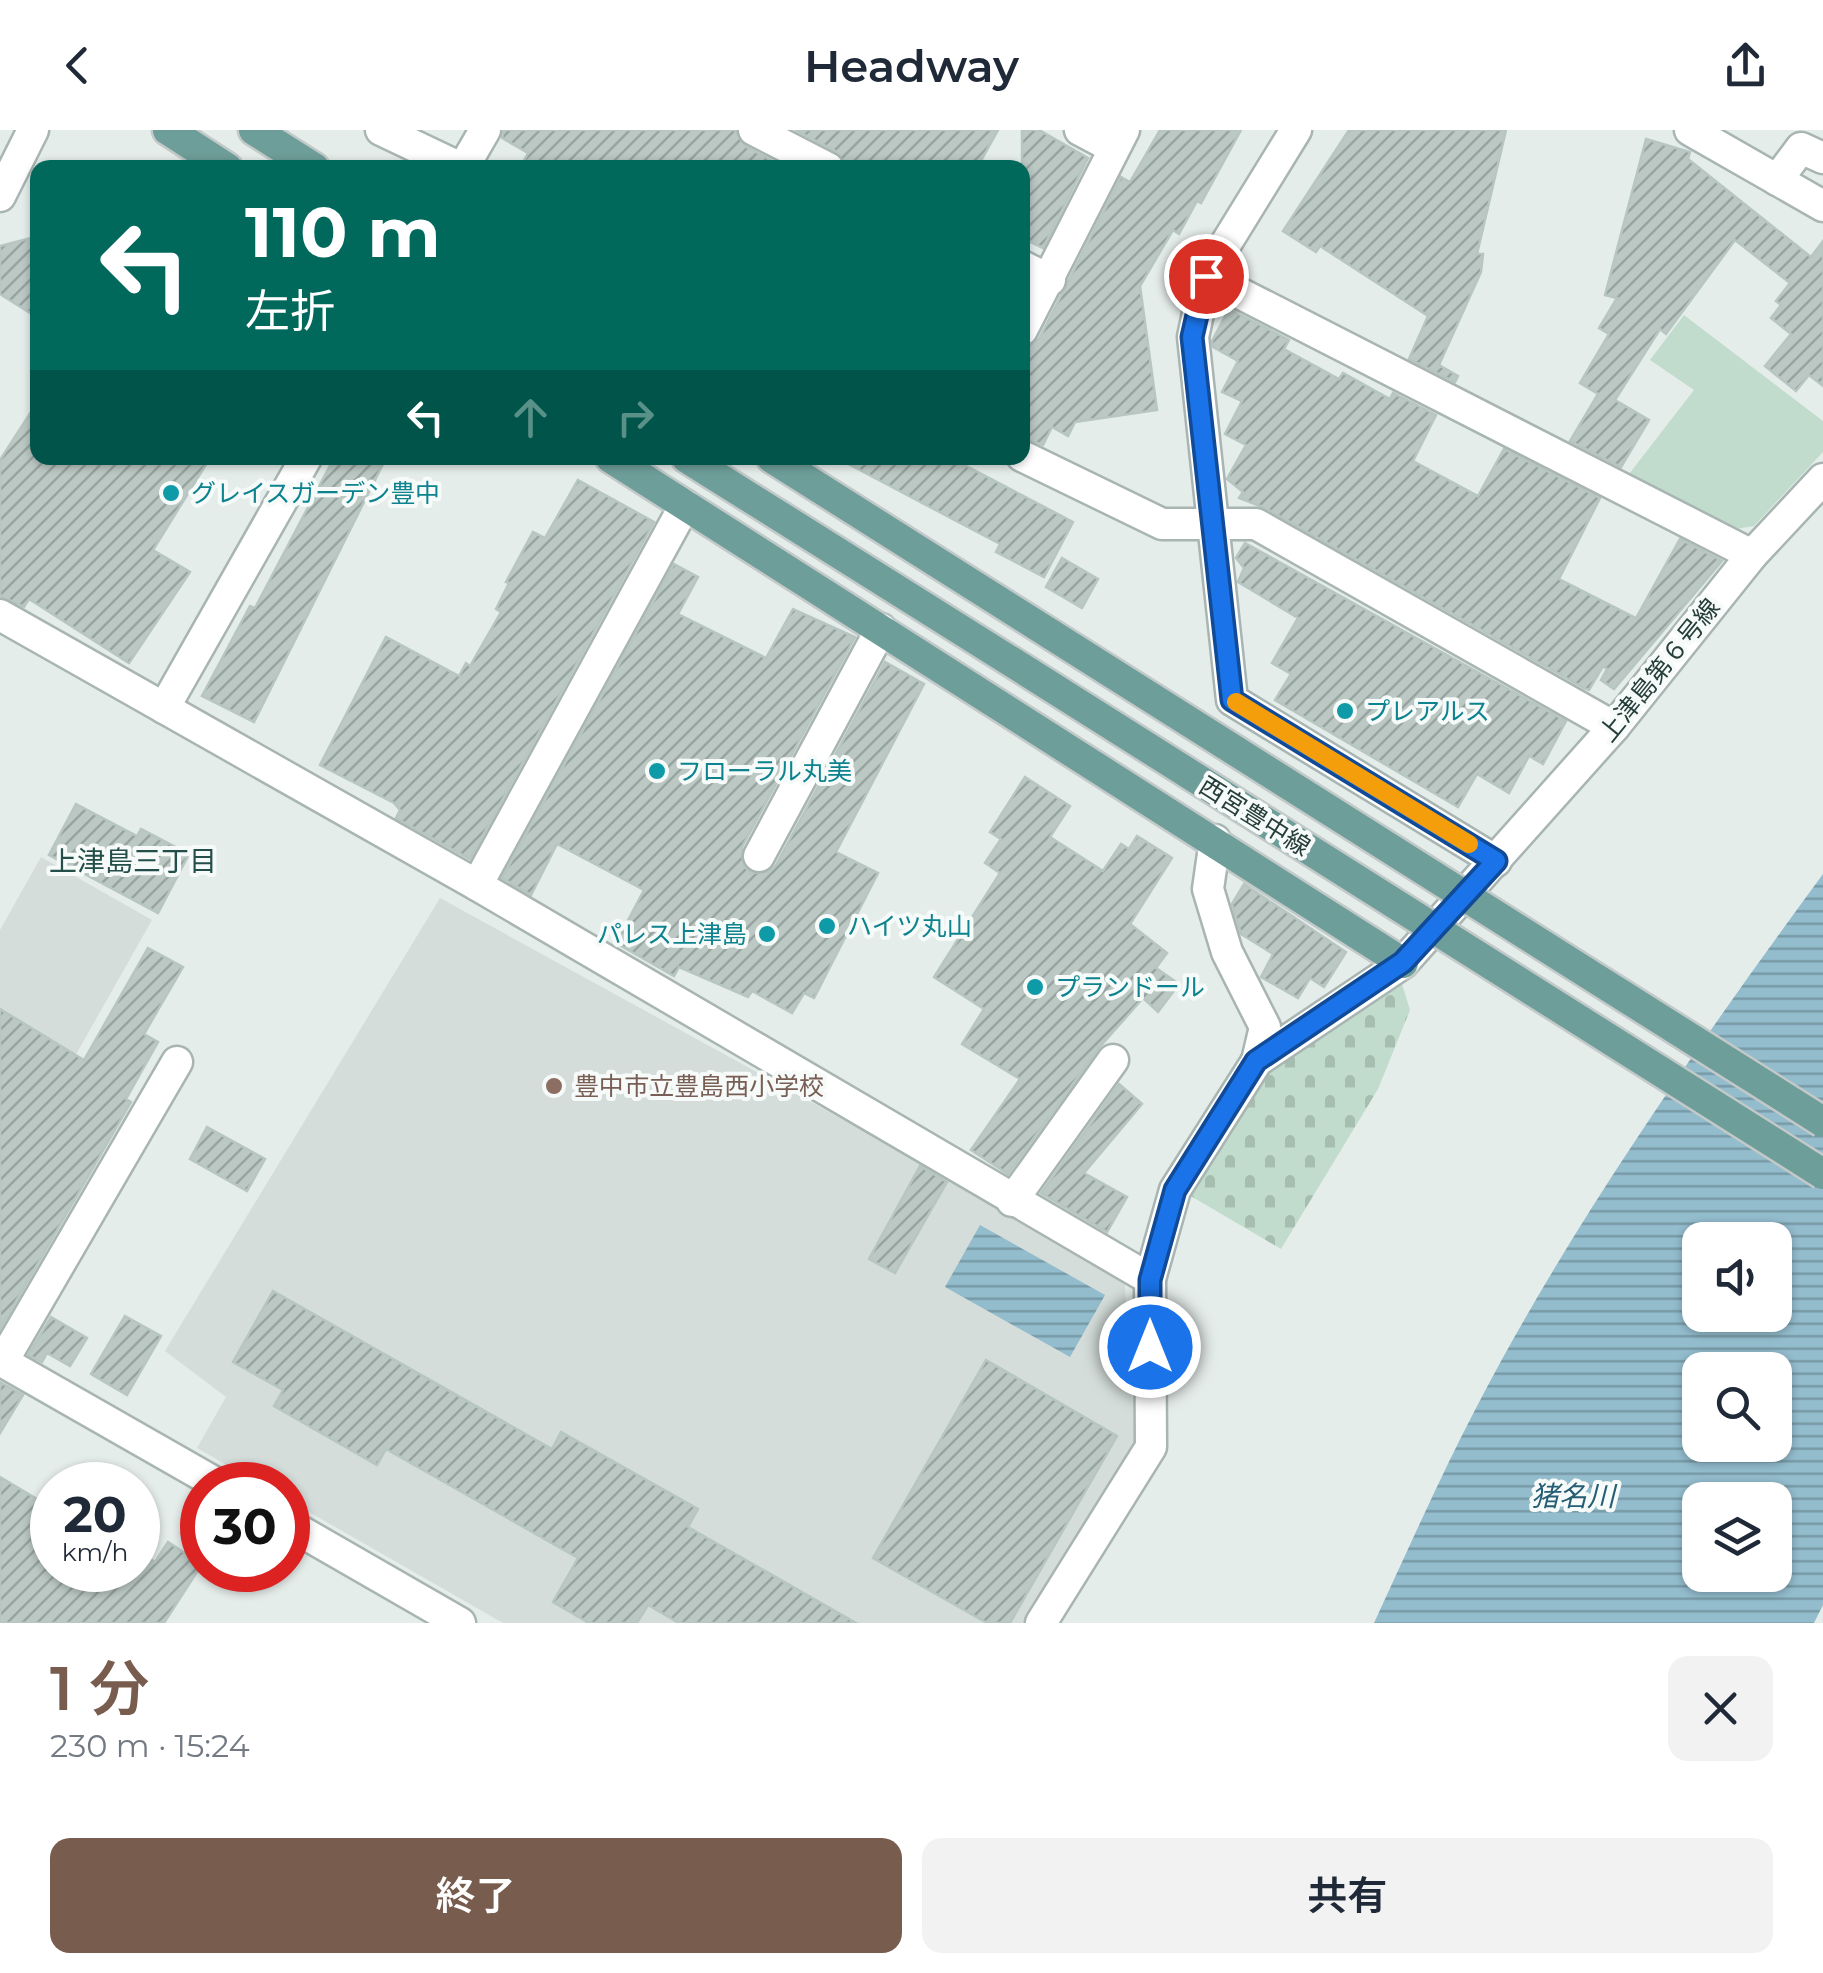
<!DOCTYPE html>
<html lang="ja">
<head>
<meta charset="utf-8">
<style>
  body { margin:0; font-family:Montserrat,"Noto Sans JP",sans-serif; background:#f2f2f3; color:#1f2937; height:100vh; display:flex; flex-direction:column; font-size:38px; white-space:nowrap }
  * { box-sizing:border-box; margin:0 }
  p { font-size:32px; color:#747a83 }
  .icon { flex:none; width:55px; height:55px; fill:none; stroke:currentColor; stroke-width:2; stroke-linecap:round; stroke-linejoin:round }
  .map { position:relative; height:1493px; overflow:hidden }
  .panel { display:flex; flex-direction:column; background:#fff; flex:1 }
  .panel>* { flex:none }
  .banner { position:absolute; left:30px; top:30px; width:1000px; height:305px; border-radius:20px; box-shadow:0 2px 8px #0004; background:#00695c; color:#fff; overflow:hidden }
  .controls { position:absolute; left:1682px; top:1092px; display:grid; gap:20px }
  .controls a { display:grid; place-items:center; width:110px; height:110px; border-radius:20px; background:#fff; box-shadow:0 2px 8px #0004; font-size:50px }
  .speed { position:absolute; left:30px; top:1332px; display:flex; gap:20px; font-size:50px; font-weight:700; text-align:center }
  .speed>* { display:grid; place-content:center; width:130px; height:130px; border-radius:50%; background:#fff; box-shadow:0 2px 8px #0004; line-height:1 }
  .speed small { font-size:25px; font-weight:400 }
  .speed .limit { border:15px solid #d22; background:#fff; color:#111 }
  .pin { position:absolute; display:grid; place-items:center; width:85px; height:85px; color:#fff; margin:-42px; border:5px solid #fff; border-radius:50%; box-shadow:0 2px 10px #0007 }
  .me { position:absolute; width:110px; margin:-55px; rotate:0deg; stroke-linejoin:round; filter:drop-shadow(0 0 8px #0008) }
  .turn { display:flex; align-items:center; gap:35px; height:210px; padding:0 50px; font-size:45px }
  .turn .icon { width:130px; height:130px; stroke-width:2.5 }
  .turn b { display:block; font-size:70px; line-height:85px }
  .lanes { display:flex; align-items:center; height:95px; padding:0 50px; background:#0003; justify-content:center; gap:50px; direction:ltr }
  .lanes .off { opacity:.35 }
  .round { display:grid; place-items:center; flex:none; width:105px; height:105px; border-radius:20px; background:#f2f2f3 }
  .headline { display:flex; align-items:center; justify-content:space-between; height:170px; padding:0 50px }
  h1 { font-size:60px; font-weight:600; line-height:75px; color:#785c4e }
  .button { display:flex; gap:20px; margin-top:auto; padding:20px 50px }
  .button a { flex:1; height:115px; border-radius:20px; background:#785c4e; color:#fff; font-size:40px; font-weight:600; line-height:115px; text-align:center }
  .button a+a { background:#f2f2f3; color:#1f2937 }
  header { display:flex; justify-content:space-between; align-items:center; height:130px; padding:0 50px; background:#fff; font-size:45px; font-weight:600 }
  .map>svg:first-child { display:block }
  .built { fill:#d4ddda }
  .cemetery { fill:url(#cemetery-stones) }
  .park { fill:#c1dccc }
  .water { fill:url(#water-rules); fill-rule:evenodd }
  .building { fill:url(#building-hatch); stroke:#b8c6c2; stroke-width:2.5 }
  .lines { fill:none; stroke-linecap:round; stroke-linejoin:round }
  .minor-casing { stroke:#a8b5b2; stroke-width:35 }
  .major-casing { stroke:#c2c9c8; stroke-width:35 }
  .minor { stroke:#fff; stroke-width:30 }
  .major { stroke:#6e9e99; stroke-width:30 }
  .major-bridge-casing { stroke:#c2c9c8; stroke-width:35; stroke-linecap:butt }
  .major-bridge { stroke:#6e9e99; stroke-width:30 }
  .route-casing { stroke:#114b97; stroke-width:25 }
  .route { stroke:#1a73e8; stroke-width:18 }
  .slow { stroke:#f59e0b; stroke-width:18 }
  .culture-dot { fill:#0f9aa8; stroke:#f6faf8; stroke-width:4 }
  .education-dot { fill:#8d6e63; stroke:#f6faf8; stroke-width:4 }
  .labels { text-anchor:middle; dominant-baseline:central; stroke-width:8; stroke-linejoin:round; paint-order:stroke }
  .culture-label { font-size:25px; fill:#0d838f; stroke:#f6faf8; text-anchor:start }
  .street-label { font-size:25px; fill:#263e3a; stroke:#f6faf8 }
  .education-label { font-size:25px; fill:#785e54; stroke:#f6faf8; text-anchor:start }
  .neighbourhood-label { font-size:28px; fill:#234e4a; stroke:#f6faf8 }
  .water-label { font-size:28px; font-style:italic; fill:#255d75; stroke:#f6faf8 }
</style>
</head>
<body>
<header><svg class="icon" aria-label="back" viewBox="0 0 24 24"><path d="M15 5l-7 7 7 7"/></svg>Headway<svg class="icon" aria-label="share" viewBox="0 0 24 24"><path d="M12 15V3M7 8l5-5 5 5M5 13v7h14v-7"/></svg></header>
<div class="map">
<svg width="1823" height="1493" viewBox="0 0 1823 1493">
  <defs>
    <pattern id="cemetery-stones" width="16" height="16" patternUnits="userSpaceOnUse" patternTransform="scale(2.5)"><rect width="16" height="16" fill="#c1dccc"/><path d="M2 7V4a2 2 0 0 1 4 0v3zM10 15v-3a2 2 0 0 1 4 0v3z" fill="#a6beb0"/></pattern>
    <pattern id="water-rules" width="6" height="5" patternUnits="userSpaceOnUse" patternTransform="scale(2.5)"><rect width="6" height="5" fill="#93bccd"/><path d="M0 2.5h6" fill="none" stroke="#789aa7"/></pattern>
    <pattern id="building-hatch" width="6" height="6" patternUnits="userSpaceOnUse" patternTransform="scale(2.5)"><rect width="6" height="6" fill="#bbc8c4"/><path d="M-1 1l2-2M0 6l6-6M5 7l2-2" fill="none" stroke="#98a4a0"/></pattern>
  </defs>
  <rect width="100%" height="100%" fill="#e5edeb"/>
  <g class="built">
    <polygon points="41,727 152,790 18,1027 0,1017 0,800"/>
    <polygon points="440,768 1124,1144 1136,1316 1024,1493 503,1493 288,1370 288,1355 261,1355 197,1318 226,1267 165,1221"/>
  </g>
  <polygon class="cemetery" points="1402,854 1410,880 1378,959 1281,1119 1189,1065 1266,941 1295,916"/>
  <polygon class="park" points="1684,185 1823,291 1823,322 1754,396 1736,399 1629,344 1694,260 1650,230"/>
  <g class="water">
    <path d="M 1823,744 L 1823,1475 L 1814,1493 L 1374,1493 C 1407,1422 1439,1349 1475,1280 C 1573,1091 1698,915 1823,744 ZM 1700,1110 L 1775,1110 L 1775,1185 L 1700,1185 ZM 1700,1240 L 1775,1240 L 1775,1315 L 1700,1315 ZM 1700,1370 L 1775,1370 L 1775,1445 L 1700,1445 Z"/>
    <polygon points="980,1095 1105,1165 1070,1227 945,1157"/>
  </g>
  <g class="building">
    <polygon points="504,0 735,0 745,16 786,38 520,38 528,23 502,8"/>
    <polygon points="795,0 998,0 977,38 847,38 837,22"/>
    <polygon points="1022,0 1039,0 1088,28 1043,118 1022,108"/>
    <polygon points="1160,0 1241,0 1201,73 1197,71 1179,104 1173,100 1140,156 1157,280 1075,292 1068,306 1052,297 1043,315 1022,308 1022,219 1039,209 1121,47 1130,52"/>
    <polygon points="1349,0 1506,0 1477,124 1483,124 1481,142 1439,235 1458,246 1455,252 1409,229 1428,186 1320,116 1316,122 1283,101"/>
    <polygon points="1646,9 1690,22 1688,29 1811,127 1823,111 1823,256 1809,245 1796,261 1765,236 1791,204 1771,188 1781,175 1776,171 1790,153 1735,110 1666,204 1660,199 1615,270 1649,290 1621,337 1570,311 1598,264 1580,253 1609,204 1599,198 1617,168 1605,165"/>
    <polygon points="38,106 38,188 0,164 0,116"/>
    <polygon points="1229,179 1289,210 1284,219 1339,249 1343,243 1390,269 1393,263 1436,285 1413,331 1478,366 1504,319 1600,368 1559,449 1636,488 1680,409 1722,431 1614,559 1601,550 1607,539 1603,536 1589,560 1584,558 1265,378 1239,368 1243,362 1227,349 1246,315 1225,304 1242,271 1222,262 1238,231 1213,217 1212,211"/>
    <polygon points="38,271 38,328 210,328 153,420 190,442 129,533 29,469 24,477 0,466 0,330"/>
    <polygon points="334,328 386,328 254,592 202,566 250,476 255,478"/>
    <polygon points="837,328 951,328 1073,392 1044,447 996,422 1000,414"/>
    <polygon points="578,350 654,392 470,729 396,688 400,680 394,673 320,635 386,507 459,546 466,533 470,536 501,482 496,479 509,453 506,452 533,402 545,408"/>
    <polygon points="1245,413 1566,591 1543,634 1529,626 1509,663 1477,644 1458,677 1275,570 1291,544 1272,533 1298,488 1238,452 1244,438 1236,428"/>
    <polygon points="1062,428 1098,449 1082,478 1046,457"/>
    <polygon points="674,434 698,447 678,484 766,528 793,479 855,507 742,717 743,735 751,743 768,742 776,735 885,532 924,554 836,722 878,743 814,868 804,863 792,883 752,861 748,867 679,837 674,846 616,813 644,760 557,714 531,765 502,748"/>
    <polygon points="1025,647 1070,676 1050,707 1103,741 1121,714 1129,719 1137,706 1172,728 1130,794 1167,823 1156,838 1179,854 1158,882 1143,868 1098,919 1008,1044 971,1020 1020,949 962,914 984,879 934,847 1000,743 985,733 1001,709 990,702"/>
    <polygon points="76,674 137,706 141,699 189,724 158,783 49,725"/>
    <polygon points="1244,754 1346,822 1324,857 1310,848 1298,868 1261,847 1273,824 1241,804 1232,774"/>
    <polygon points="148,818 183,837 144,904 158,912 126,969 131,972 0,1199 0,879 84,930"/>
    <polygon points="1119,954 1142,974 1084,1043 1127,1067 1107,1102 1041,1063"/>
    <polygon points="207,997 265,1029 247,1061 190,1029"/>
    <polygon points="920,1036 947,1052 895,1143 869,1129"/>
    <polygon points="273,1161 552,1319 561,1302 698,1379 688,1397 856,1493 679,1493 648,1475 637,1493 589,1493 553,1472 578,1428 386,1319 377,1335 274,1276 283,1260 233,1232"/>
    <polygon points="125,1186 161,1206 127,1265 91,1244"/>
    <polygon points="51,1187 87,1208 70,1236 47,1223 42,1232 28,1225"/>
    <polygon points="986,1230 1117,1306 1010,1493 987,1493 873,1428"/>
    <polygon points="0,1252 23,1265 0,1303"/>
    <polygon points="0,1347 52,1378 52,1440 138,1440 138,1421 155,1432 168,1412 202,1434 164,1493 0,1493"/>
  </g>
  <g class="lines">
    <defs>
      <g id="minor">
        <polyline points="381,0 461,38"/>
        <polyline points="754,0 828,38"/>
        <polyline points="1080,0 1114,18"/>
        <polyline points="1296,0 1206,146 1193,207 1232,570 1496,731"/>
        <polyline points="1690,0 1823,76"/>
        <polyline points="463,38 485,0"/>
        <polyline points="1777,50 1801,18 1823,28"/>
        <polyline points="0,66 33,0"/>
        <polyline points="1022,136 1050,150"/>
        <polyline points="1206,146 1752,425"/>
        <polyline points="1022,200 1124,0"/>
        <polyline points="1022,326 1162,394 1256,394 1614,597"/>
        <polyline points="0,485 477,755 1150,1149"/>
        <polyline points="164,578 306,328"/>
        <polyline points="1215,710 1208,759 1227,822 1265,897 1257,931"/>
        <polyline points="759,726 881,499"/>
        <polyline points="477,755 685,375"/>
        <polyline points="1012,1071 1113,930"/>
        <polyline points="0,1230 219,1355"/>
        <polyline points="3,1231 177,932"/>
        <polyline points="288,1394 460,1493"/>
        <polyline points="1041,1493 1151,1317 1150,1149 1175,1060 1257,931 1403,833 1614,597 1752,425 1823,349"/>
      </g>
      <g id="major">
        <polyline points="168,0 227,38"/>
        <polyline points="254,0 314,38"/>
        <polyline points="611,328 1403,833"/>
        <polyline points="687,328 1031,544"/>
        <polyline points="772,328 1052,505"/>
      </g>
    </defs>
    <use href="#minor" class="minor-casing"/>
    <use href="#major" class="major-casing"/>
    <use href="#minor" class="minor"/>
    <use href="#major" class="major"/>
    <defs>
      <g id="major-bridge">
        <polyline points="1052,505 1823,992"/>
        <polyline points="1031,544 1823,1044"/>
      </g>
    </defs>
    <use href="#major-bridge" class="major-bridge-casing"/>
    <use href="#major-bridge" class="major-bridge"/>
  </g>
  <g class="lines">
    <defs>
      <polyline id="route" points="1150,1217 1150,1150 1175,1060 1256,931 1403,832 1496,731 1232,570 1192,207 1206,146"/>
    </defs>
    <use href="#route" class="route-casing"/>
    <use href="#route" class="route"/>
    <polyline class="slow" points="1236,572 1469,714"/>
  </g>
  <g class="culture-dot">
    <circle cx="171" cy="363" r="10"/>
    <circle cx="1345" cy="581" r="10"/>
    <circle cx="657" cy="641" r="10"/>
    <circle cx="827" cy="796" r="10"/>
    <circle cx="767" cy="804" r="10"/>
    <circle cx="1035" cy="857" r="10"/>
  </g>
  <circle class="education-dot" cx="554" cy="956" r="10"/>
  <g class="labels">
    <g class="culture-label">
      <text x="191" y="363">グレイスガーデン豊中</text>
      <text x="1365" y="581">プレアルス</text>
      <text x="677" y="641">フローラル丸美</text>
      <text x="847" y="796">ハイツ丸山</text>
      <text x="747" y="804" text-anchor="end">パレス上津島</text>
      <text x="1055" y="857">プランドール</text>
    </g>
    <g class="street-label">
      <text transform="translate(1659 540) rotate(-51)">上津島第６号線</text>
      <text transform="translate(1255 686) rotate(32)">西宮豊中線</text>
    </g>
    <g class="education-label">
      <text x="574" y="956">豊中市立豊島西小学校</text>
    </g>
    <g class="neighbourhood-label">
      <text x="133" y="731">上津島三丁目</text>
    </g>
    <g class="water-label">
      <text x="1573" y="1366">猪名川</text>
    </g>
  </g>
</svg>
<div class="controls">
<a><svg class="icon" aria-label="sound" viewBox="0 0 24 24"><path d="M4 9h4l5-4v14l-5-4H4zM17 9q2 3 0 6"/></svg></a>
<a><svg class="icon" aria-label="search" viewBox="0 0 24 24"><circle cx="10" cy="10" r="6"/><path d="M15 15l6 6"/></svg></a>
<a><svg class="icon" aria-label="layers" viewBox="0 0 24 24"><path d="M12 4l9 5-9 5-9-5zM3 14l9 5 9-5"/></svg></a>
</div>
<div class="speed"><div>20<small>km/h</small></div><div class="limit">30</div></div>
<div class="pin" style="left:1206px;top:146px;background:#d93025"><svg class="icon" aria-label="arrive" viewBox="0 0 24 24"><path d="M6 21V4h12l-3 4 3 4H6"/></svg></div>
<svg class="me" style="left:1150px;top:1217px" viewBox="-20 -20 40 40"><circle r="17" fill="#1a73e8" stroke="#fff" stroke-width="3"/><path d="M0-11L8 9 0 5-8 9z" fill="#fff"/></svg>
<div class="banner">
<div class="turn"><svg class="icon" aria-label="left" viewBox="0 0 24 24"><path d="M17 20v-9H6M10 6l-5 5 5 5"/></svg><div><b>110 m</b>左折</div></div>
<div class="lanes"><svg class="icon" aria-label="left" viewBox="0 0 24 24"><path d="M17 20v-9H6M10 6l-5 5 5 5"/></svg><svg class="icon off" aria-label="ahead" viewBox="0 0 24 24"><path d="M12 20V5M6 11l6-6 6 6"/></svg><svg class="icon off" aria-label="right" viewBox="0 0 24 24"><path d="M7 20v-9h11M14 6l5 5-5 5"/></svg></div>
</div>
</div>
<section class="panel">
<div class="headline"><div><h1>1 分</h1><p>230 m · 15:24</p></div><a class="round"><svg class="icon" aria-label="close" viewBox="0 0 24 24"><path d="M6 6l12 12M18 6L6 18"/></svg></a></div>
<div class="button"><a>終了</a><a>共有</a></div>
</section>
</body>
</html>
